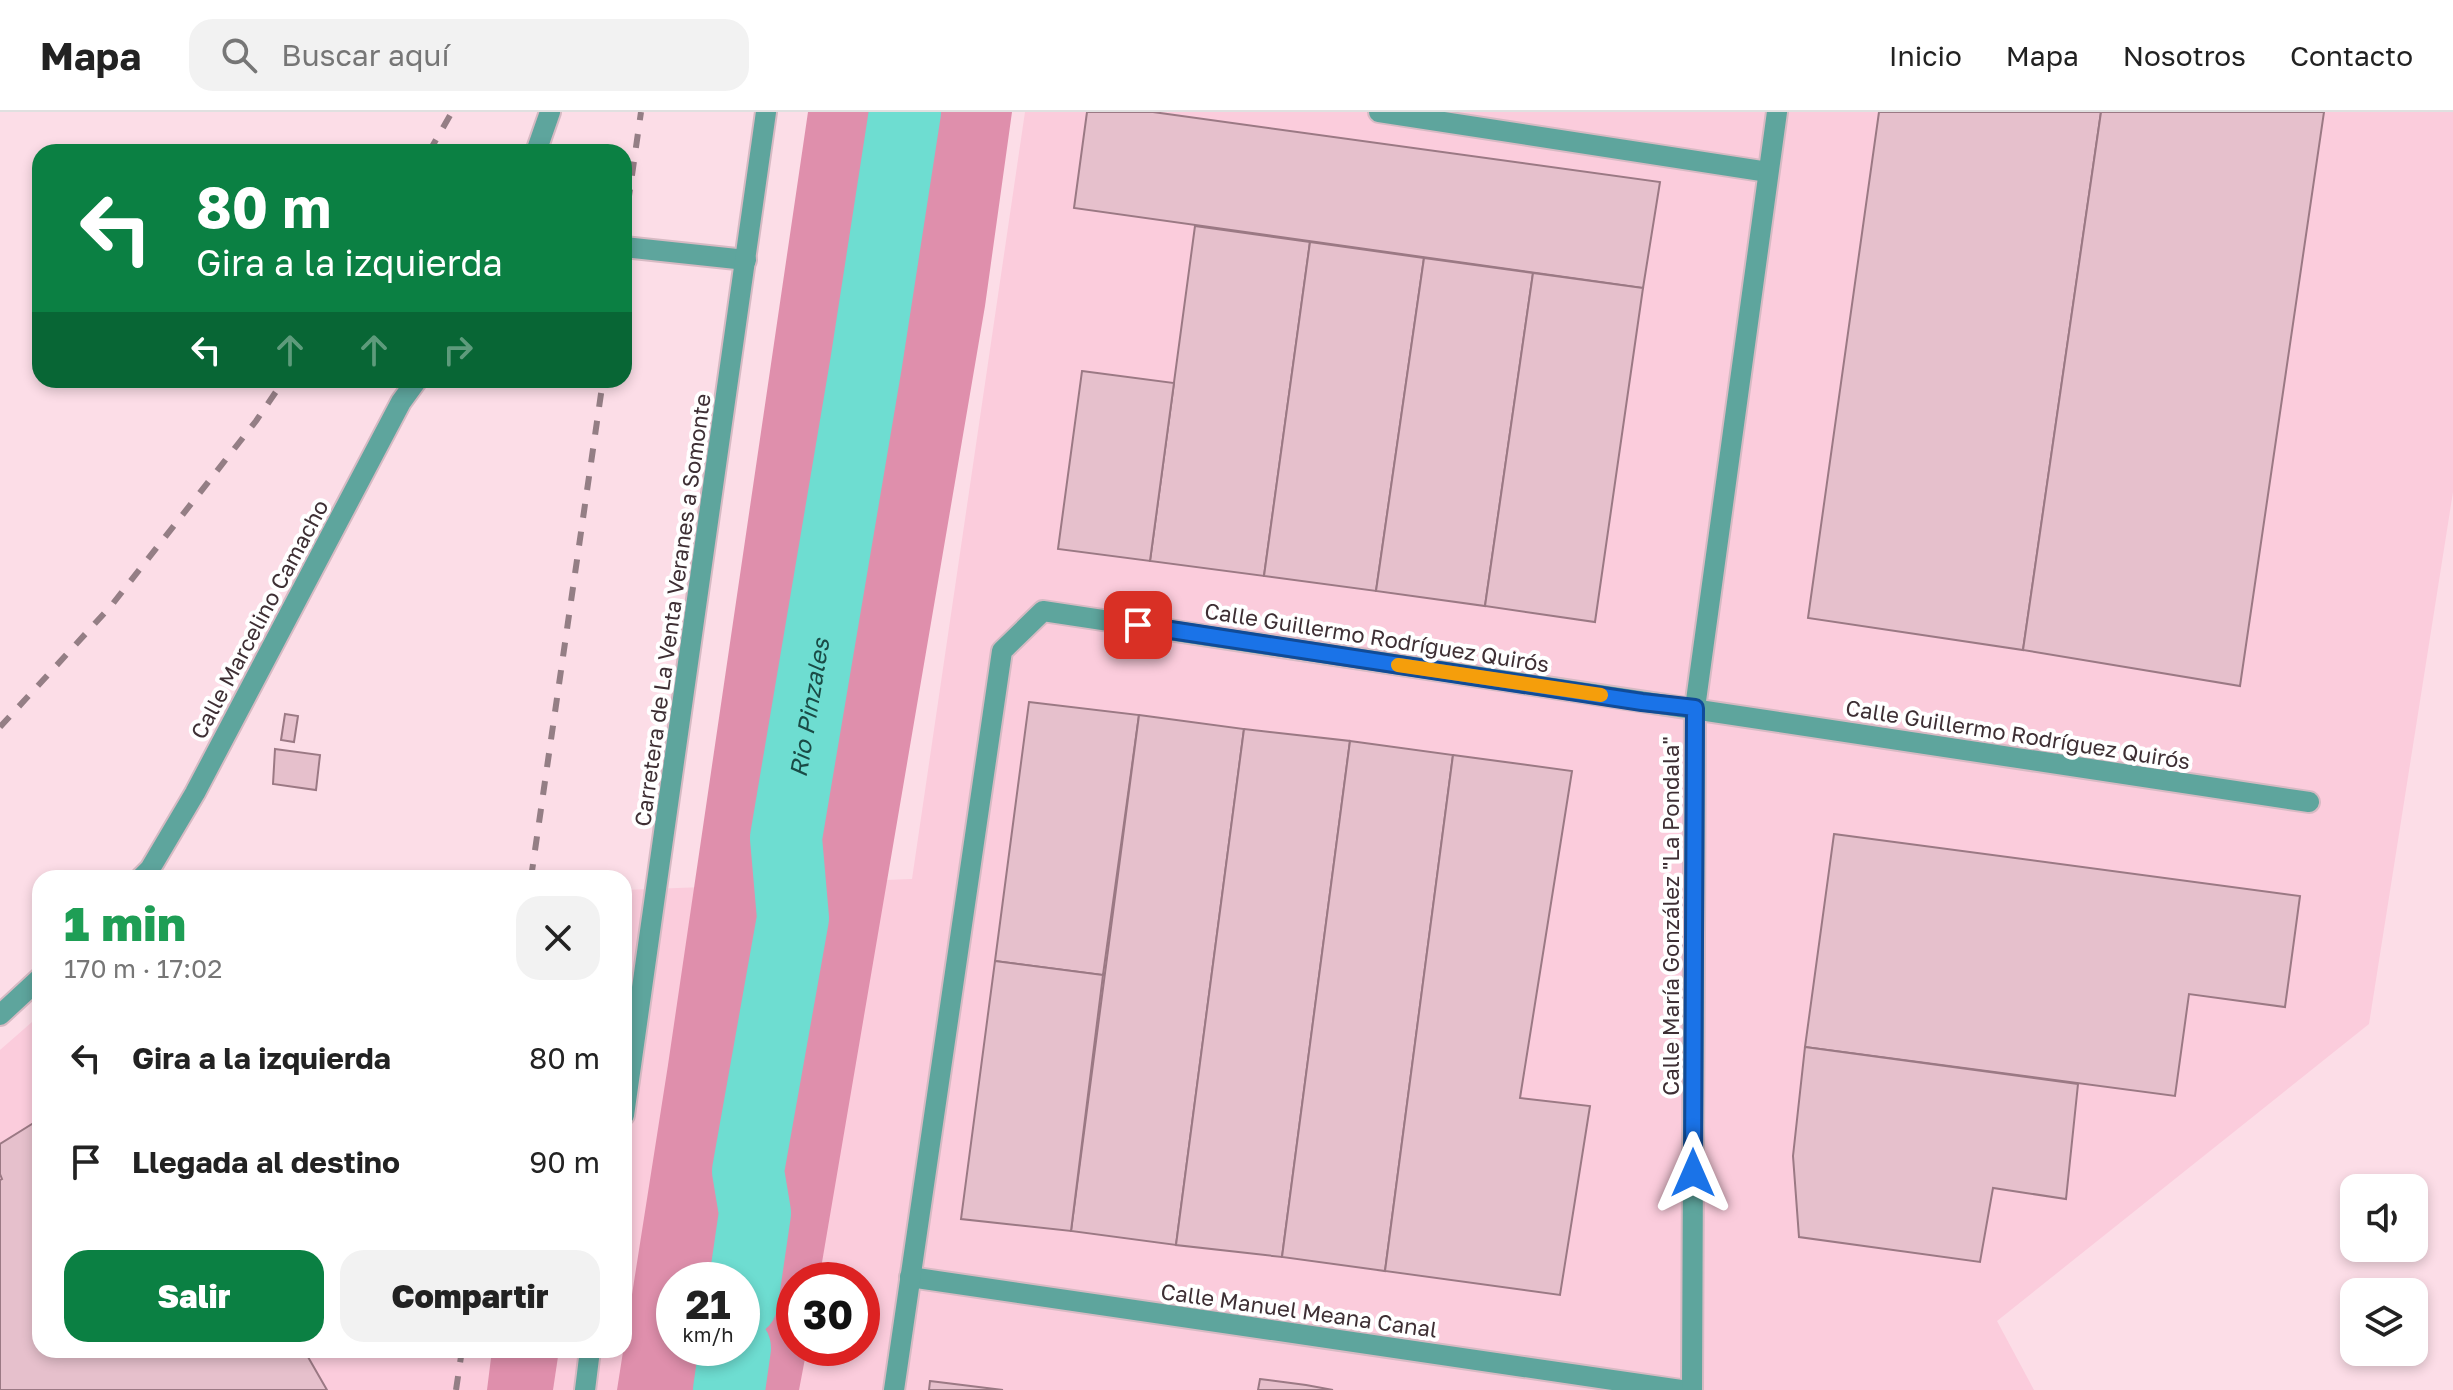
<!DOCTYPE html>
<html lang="es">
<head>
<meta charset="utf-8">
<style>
  body { margin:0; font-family:"Golos Text",sans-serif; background:#f2f2f2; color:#222; height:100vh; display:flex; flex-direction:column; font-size:30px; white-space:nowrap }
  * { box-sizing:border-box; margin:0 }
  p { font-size:26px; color:#767676 }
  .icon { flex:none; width:44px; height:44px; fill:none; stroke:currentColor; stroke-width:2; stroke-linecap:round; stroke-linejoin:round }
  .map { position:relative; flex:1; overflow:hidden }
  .side { position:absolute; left:32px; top:758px; width:600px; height:488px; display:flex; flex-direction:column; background:#fff; border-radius:24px; box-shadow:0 4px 12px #0003 }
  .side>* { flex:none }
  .banner { position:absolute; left:32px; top:32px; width:600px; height:244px; border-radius:24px; box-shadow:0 4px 12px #0003; background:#0b8043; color:#fff; overflow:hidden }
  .buttons { position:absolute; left:2340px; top:1062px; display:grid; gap:16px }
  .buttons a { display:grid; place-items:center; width:88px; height:88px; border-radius:16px; background:#fff; box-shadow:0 4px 12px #0003; font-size:40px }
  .speed { position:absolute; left:656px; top:1150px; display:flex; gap:16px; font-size:40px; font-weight:700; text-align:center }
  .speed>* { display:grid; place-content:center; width:104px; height:104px; border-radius:50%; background:#fff; box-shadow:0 4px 12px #0003; line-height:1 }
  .speed small { font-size:20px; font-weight:400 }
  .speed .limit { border:12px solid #d22; background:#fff; color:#111 }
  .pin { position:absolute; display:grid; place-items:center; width:68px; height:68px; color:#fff; margin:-34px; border-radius:16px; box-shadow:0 4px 12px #0006 }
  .me { position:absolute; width:88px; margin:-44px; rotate:0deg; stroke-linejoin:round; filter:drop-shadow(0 0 6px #0008) }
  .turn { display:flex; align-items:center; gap:28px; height:168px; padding:0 32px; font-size:36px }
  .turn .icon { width:104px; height:104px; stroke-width:2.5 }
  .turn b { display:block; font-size:56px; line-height:68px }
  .lanes { display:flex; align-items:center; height:76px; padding:0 32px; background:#0003; justify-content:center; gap:40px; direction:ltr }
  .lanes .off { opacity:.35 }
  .round { display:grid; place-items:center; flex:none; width:84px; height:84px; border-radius:24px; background:#f2f2f2 }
  .headline { display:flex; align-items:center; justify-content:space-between; height:136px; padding:0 32px }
  h1 { font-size:48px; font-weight:800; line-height:60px; color:#1e9e55 }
  .cta { display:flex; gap:16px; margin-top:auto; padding:16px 32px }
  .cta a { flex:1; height:92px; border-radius:24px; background:#0b8043; color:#fff; font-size:32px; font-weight:800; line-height:92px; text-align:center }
  .cta a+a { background:#f2f2f2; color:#222 }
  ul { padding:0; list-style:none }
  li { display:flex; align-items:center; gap:24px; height:104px; padding:0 32px }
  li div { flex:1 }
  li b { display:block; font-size:30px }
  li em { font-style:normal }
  header { display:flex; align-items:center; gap:48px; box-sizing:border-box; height:112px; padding:0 40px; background:#fff; border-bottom:2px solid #e0e0e0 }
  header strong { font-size:38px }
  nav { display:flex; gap:44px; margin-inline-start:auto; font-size:28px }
  .search { width:560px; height:72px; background:#f2f2f2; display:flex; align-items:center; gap:20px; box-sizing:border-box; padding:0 28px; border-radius:24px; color:#767676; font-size:30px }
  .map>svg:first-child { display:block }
  .built { fill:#fbccdc; fill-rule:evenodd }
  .forest { fill:#df8fac; fill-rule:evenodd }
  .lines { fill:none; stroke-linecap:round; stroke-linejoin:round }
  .river { stroke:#6eddd1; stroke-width:72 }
  .building { fill:#e6c0cc; stroke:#9b7984; stroke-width:2 }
  .minor-casing { stroke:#d6bac3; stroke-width:24 }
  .minor { stroke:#5ea59d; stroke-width:20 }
  .rail { stroke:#947e85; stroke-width:6; stroke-dasharray:14 14; stroke-linecap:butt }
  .route-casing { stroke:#114b97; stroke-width:20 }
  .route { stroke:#1a73e8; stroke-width:14 }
  .slow { stroke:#f59e0b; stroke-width:14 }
  .labels { text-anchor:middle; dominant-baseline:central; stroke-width:8; stroke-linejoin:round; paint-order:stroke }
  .street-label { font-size:22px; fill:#3e2f34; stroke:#fff }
  .water-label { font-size:24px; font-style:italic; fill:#1a4b46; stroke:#fff }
</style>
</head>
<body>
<header>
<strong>Mapa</strong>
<div class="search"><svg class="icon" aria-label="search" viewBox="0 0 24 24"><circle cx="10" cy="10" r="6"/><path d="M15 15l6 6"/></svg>Buscar aquí</div>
<nav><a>Inicio</a><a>Mapa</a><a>Nosotros</a><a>Contacto</a></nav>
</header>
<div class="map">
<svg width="2453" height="1278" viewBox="0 0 2453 1278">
  <rect width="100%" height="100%" fill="#fcdde7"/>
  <path class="built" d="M 1025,0 L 2453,0 L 2453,380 L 2369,912 L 1997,1209 L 2034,1278 L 0,1278 L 0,938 L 40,903 L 40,1238 L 624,1238 L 624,778 L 912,767 ZM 674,1168 L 742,1168 L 742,1236 L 674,1236 ZM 794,1168 L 862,1168 L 862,1236 L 794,1236 Z"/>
  <g class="forest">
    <path d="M 808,0 L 1012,0 L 985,194 L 819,1168 L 794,1168 L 794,1236 L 807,1236 L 799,1278 L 617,1278 L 668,953 ZM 674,1168 L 742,1168 L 742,1236 L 674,1236 Z"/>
    <polygon points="492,1238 559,1238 553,1278 487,1278"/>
  </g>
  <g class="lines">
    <g class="river">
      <path id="s1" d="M 742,1190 L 755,1101 L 748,1059 L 793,806 L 786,726 L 866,252 L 905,0"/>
      <polyline points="729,1278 735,1236"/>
    </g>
  </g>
  <g class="building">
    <polygon points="1087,0 1153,0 1660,70 1643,176 1074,96"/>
    <polygon points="1879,0 2101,0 2023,538 1808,506"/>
    <polygon points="2101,0 2324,0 2240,574 2023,538"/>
    <polygon points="1195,114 1310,130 1264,464 1150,449"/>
    <polygon points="1310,130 1424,146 1376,479 1264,464"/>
    <polygon points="1424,146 1533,161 1485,494 1376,479"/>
    <polygon points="1533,161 1643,176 1595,510 1485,494"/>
    <polygon points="1082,259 1174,271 1150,449 1058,437"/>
    <polygon points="1029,590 1139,603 1103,863 995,849"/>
    <polygon points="285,602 298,604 294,630 281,628"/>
    <polygon points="1139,603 1244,617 1176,1133 1071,1119"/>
    <polygon points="1244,617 1350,629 1282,1145 1176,1133"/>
    <polygon points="1350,629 1453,643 1385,1159 1282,1145"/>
    <polygon points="275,637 320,643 316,678 273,672"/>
    <polygon points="1453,643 1572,659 1520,986 1590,994 1560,1183 1385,1159"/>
    <polygon points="1834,722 2300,784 2285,895 2189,882 2175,984 1805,935"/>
    <polygon points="995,849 1103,863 1071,1119 961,1107"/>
    <polygon points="1805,935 2078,972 2066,1087 1993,1076 1980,1150 1799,1125 1793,1044"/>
    <polygon points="40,1007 40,1238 304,1238 327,1278 0,1278 0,1068 2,1067 0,1062 0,1032"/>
    <polygon points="1260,1267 1306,1273 1333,1278 1258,1278"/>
    <polygon points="930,1269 1003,1278 929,1278"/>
  </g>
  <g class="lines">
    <defs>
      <g id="minor">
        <polyline points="1379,0 1768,60"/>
        <polyline points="536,40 550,0"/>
        <polyline points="624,135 746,148"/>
        <polyline points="141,766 150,757 195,681 401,290 417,268"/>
        <polyline points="0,903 40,866"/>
        <polyline points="624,1003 766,0"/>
        <polyline points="910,1165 1681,1278"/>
        <polyline points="585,1278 590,1238"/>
        <polyline points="894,1278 1002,539 1043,499 2309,690"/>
        <polyline points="1692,1278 1695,596 1777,0"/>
      </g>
    </defs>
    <use href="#minor" class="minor-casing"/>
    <use href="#minor" class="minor"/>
    <g class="rail">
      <polyline points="429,40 452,0"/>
      <polyline points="624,119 641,0"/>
      <polyline points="0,615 111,494 256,309 284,268"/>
      <polyline points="531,766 603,268"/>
      <polyline points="456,1278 462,1238"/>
    </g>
  </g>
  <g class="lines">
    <defs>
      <polyline id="route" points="1138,513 1642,590 1695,596 1693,1061"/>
    </defs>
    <use href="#route" class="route-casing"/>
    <use href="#route" class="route"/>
    <polyline class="slow" points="1398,553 1601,583"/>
  </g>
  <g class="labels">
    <g class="street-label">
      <text transform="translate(672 498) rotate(-82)">Carretera de La Venta Veranes a Somonte</text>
      <text transform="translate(259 507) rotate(-62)">Calle Marcelino Camacho</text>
      <text transform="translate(1377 525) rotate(9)">Calle Guillermo Rodríguez Quirós</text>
      <text transform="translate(2018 622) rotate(9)">Calle Guillermo Rodríguez Quirós</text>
      <text transform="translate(1670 804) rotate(-90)">Calle María González "La Pondala"</text>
      <text transform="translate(1299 1198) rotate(8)">Calle Manuel Meana Canal</text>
    </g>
    <g class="water-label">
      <text stroke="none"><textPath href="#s1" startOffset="602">Rio Pinzales</textPath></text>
    </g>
  </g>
</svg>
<div class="buttons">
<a><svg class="icon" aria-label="sound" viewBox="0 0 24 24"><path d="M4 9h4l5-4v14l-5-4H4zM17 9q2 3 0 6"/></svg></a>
<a><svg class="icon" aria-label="layers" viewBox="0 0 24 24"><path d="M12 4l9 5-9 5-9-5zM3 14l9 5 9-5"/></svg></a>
</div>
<div class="speed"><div>21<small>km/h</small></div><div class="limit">30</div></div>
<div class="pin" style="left:1138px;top:513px;background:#d93025"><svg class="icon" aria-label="arrive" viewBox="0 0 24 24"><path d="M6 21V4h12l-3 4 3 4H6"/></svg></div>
<svg class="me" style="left:1693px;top:1061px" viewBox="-20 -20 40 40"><path d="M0-17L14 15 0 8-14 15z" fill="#1a73e8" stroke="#fff" stroke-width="4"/></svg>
<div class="banner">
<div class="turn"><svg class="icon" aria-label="left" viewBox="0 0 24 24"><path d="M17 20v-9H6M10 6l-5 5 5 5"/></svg><div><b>80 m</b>Gira a la izquierda</div></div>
<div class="lanes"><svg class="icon" aria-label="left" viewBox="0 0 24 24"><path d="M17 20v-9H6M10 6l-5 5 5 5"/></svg><svg class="icon off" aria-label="ahead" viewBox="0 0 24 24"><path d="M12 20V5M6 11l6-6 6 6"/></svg><svg class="icon off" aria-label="ahead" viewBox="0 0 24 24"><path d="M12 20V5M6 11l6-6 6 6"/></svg><svg class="icon off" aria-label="right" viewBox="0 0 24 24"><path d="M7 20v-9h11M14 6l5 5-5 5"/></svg></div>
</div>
<section class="side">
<div class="headline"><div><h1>1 min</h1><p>170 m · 17:02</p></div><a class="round"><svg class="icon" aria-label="close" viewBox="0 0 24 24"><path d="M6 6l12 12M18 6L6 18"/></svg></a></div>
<ul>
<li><svg class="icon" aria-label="left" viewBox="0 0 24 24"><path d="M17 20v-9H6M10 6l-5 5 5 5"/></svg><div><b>Gira a la izquierda</b></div><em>80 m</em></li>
<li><svg class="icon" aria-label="arrive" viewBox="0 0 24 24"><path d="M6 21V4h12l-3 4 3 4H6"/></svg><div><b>Llegada al destino</b></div><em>90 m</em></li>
</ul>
<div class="cta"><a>Salir</a><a>Compartir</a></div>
</section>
</div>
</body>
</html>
